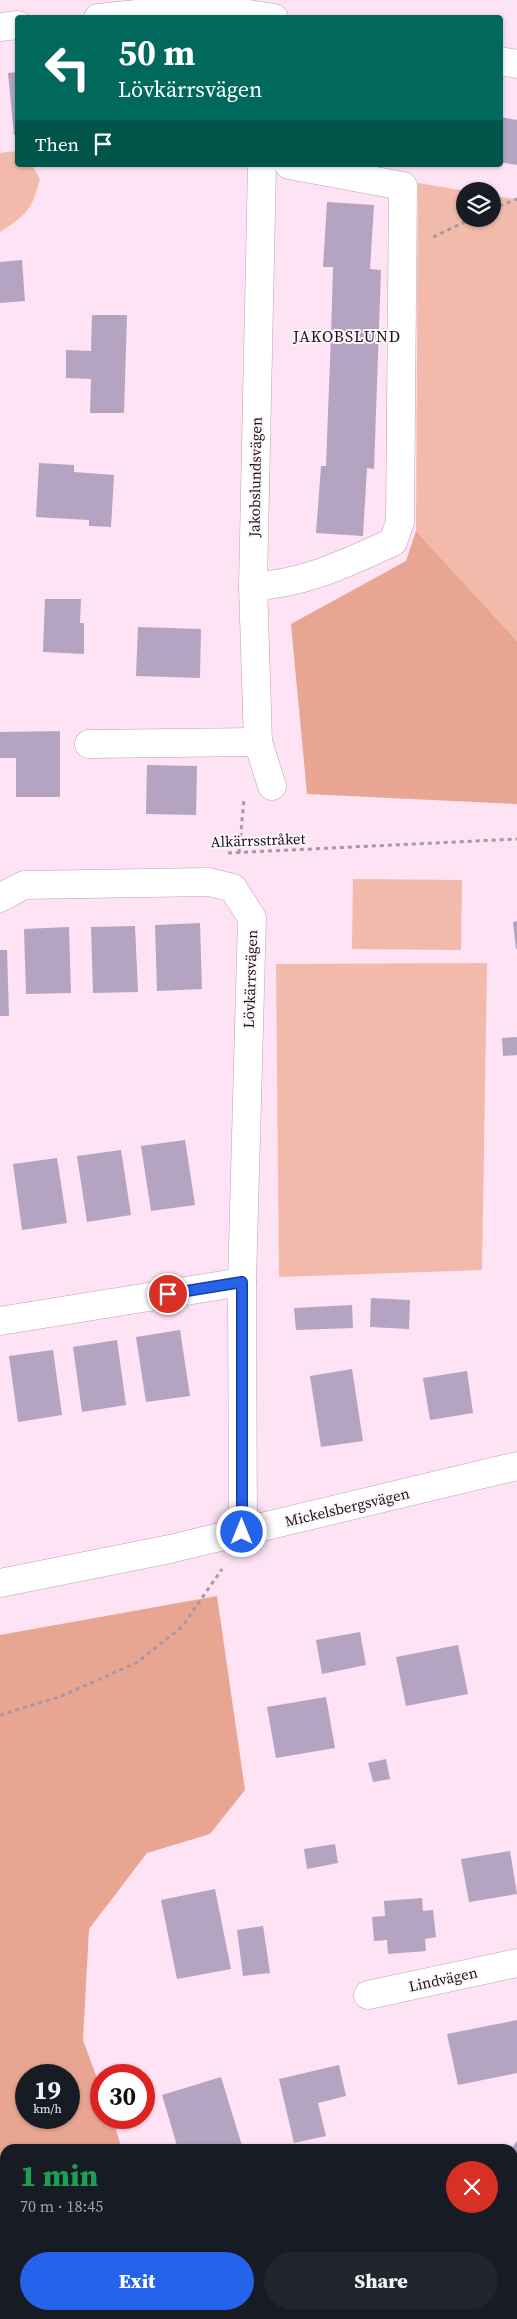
<!DOCTYPE html>
<html lang="en">
<head>
<meta charset="utf-8">
<style>
  body { margin:0; font-family:"Source Serif 4",serif; background:#20242c; color:#f1f3f6; height:100vh; display:flex; flex-direction:column; font-size:19px; white-space:nowrap }
  * { box-sizing:border-box; margin:0 }
  p { font-size:16px; color:#9ea1a6 }
  .icon { flex:none; width:28px; height:28px; fill:none; stroke:currentColor; stroke-width:2; stroke-linecap:round; stroke-linejoin:round }
  .map { position:relative; flex:1; overflow:hidden }
  .drawer { position:absolute; left:0px; top:2144px; width:518px; height:176px; display:flex; flex-direction:column; background:#171b24; border-radius:15px 15px 0 0; box-shadow:0 1px 4px #0004 }
  .drawer>* { flex:none }
  .top-card { position:absolute; left:15px; top:15px; width:488px; height:152px; border-radius:5px; box-shadow:0 1px 4px #0004; background:#00695c; color:#fff; overflow:hidden }
  .fabs { position:absolute; left:456px; top:182px; display:grid; gap:10px }
  .fabs a { display:grid; place-items:center; width:45px; height:45px; border-radius:50%; background:#171b24; box-shadow:0 1px 4px #0004; font-size:25px }
  .speed { position:absolute; left:15px; top:2064px; display:flex; gap:10px; font-size:25px; font-weight:700; text-align:center }
  .speed>* { display:grid; place-content:center; width:65px; height:65px; border-radius:50%; background:#171b24; box-shadow:0 1px 4px #0004; line-height:1 }
  .speed small { font-size:12px; font-weight:400 }
  .speed .limit { border:8px solid #d22; background:#fff; color:#111 }
  .pin { position:absolute; display:grid; place-items:center; width:42px; height:42px; color:#fff; margin:-21px; border:2px solid #fff; border-radius:50%; box-shadow:0 1px 5px #0007 }
  .me { position:absolute; width:55px; margin:-28px; rotate:0deg; stroke-linejoin:round; filter:drop-shadow(0 0 4px #0008) }
  .turn { display:flex; align-items:center; gap:18px; height:105px; padding:0 20px; font-size:22px }
  .turn .icon { width:65px; height:65px; stroke-width:2.5 }
  .turn b { display:block; font-size:35px; line-height:42px }
  .then { display:flex; align-items:center; height:48px; padding:0 20px; background:#0003; gap:10px; font-size:19px }
  .round { display:grid; place-items:center; flex:none; width:52px; height:52px; border-radius:26px; background:#20242c }
  .summary { display:flex; align-items:center; justify-content:space-between; height:85px; padding:0 20px }
  h1 { font-size:30px; font-weight:800; line-height:38px; color:#1e9e55 }
  .primary-button { display:flex; gap:10px; margin-top:auto; padding:10px 20px }
  .primary-button a { flex:1; height:58px; border-radius:30px; background:#2563eb; color:#fff; font-size:20px; font-weight:800; line-height:58px; text-align:center }
  .primary-button a+a { background:#20242c; color:#f1f3f6 }
  .map>svg:first-child { display:block }
  .green { fill:#f1baaa }
  .forest { fill:#e8a692; fill-rule:evenodd }
  .building { fill:#b4a4c1 }
  .lines { fill:none; stroke-linecap:round; stroke-linejoin:round }
  .minor-casing { stroke:#bea0b4; stroke-width:29 }
  .path { stroke:#ab96a4; stroke-width:3; stroke-dasharray:4 4; stroke-linecap:butt }
  .minor { stroke:#fff; stroke-width:28 }
  .route-casing { stroke:#184099; stroke-width:12 }
  .route { stroke:#2563eb; stroke-width:9 }
  .labels { text-anchor:middle; dominant-baseline:central; stroke-width:4; stroke-linejoin:round; paint-order:stroke }
  .street-label { font-size:15px; fill:#1e131b; stroke:#fdf7fb }
  .neighbourhood-label { font-size:16px; letter-spacing:1px; fill:#1e131b; stroke:#fdf7fb }
</style>
</head>
<body>
<div class="map">
<svg width="517" height="2319" viewBox="0 0 517 2319">
  <rect width="100%" height="100%" fill="#fde3f4"/>
  <g class="green">
    <path d="M 17,151 L 18,165 L 32,165 L 40,179 C 32,209 27,215 0,232 L 0,153 Z"/>
    <polygon points="418,183 466,191 465,219 492,219 493,196 517,199 517,641 416,531"/>
    <polygon points="353,879 462,880 461,950 352,949"/>
    <polygon points="487,963 482,1270 279,1277 276,964"/>
  </g>
  <g class="forest">
    <polygon points="416,531 517,641 517,804 307,794 291,624 406,561"/>
    <path d="M 217,1596 L 245,1790 L 210,1834 L 147,1853 L 89,1929 L 83,2040 L 101,2089 L 101,2118 L 112,2118 L 122,2149 L 5,2149 L 5,2315 L 193,2315 L 194,2319 L 0,2319 L 0,1635 ZM 26,2075 L 69,2075 L 69,2118 L 26,2118 Z"/>
  </g>
  <g class="building">
    <polygon points="18,72 18,135 14,135 8,73"/>
    <polygon points="500,117 517,120 517,165 500,162"/>
    <polygon points="327,202 374,205 370,269 381,270 374,469 367,468 363,536 316,533 321,466 326,466 331,335 333,267 323,267"/>
    <polygon points="22,260 25,301 0,303 0,262"/>
    <polygon points="92,315 127,315 124,413 90,413 91,379 66,378 66,350 91,351"/>
    <polygon points="39,463 74,465 74,472 114,475 111,527 89,526 89,520 36,517"/>
    <polygon points="45,599 81,599 80,623 84,623 84,654 43,652"/>
    <polygon points="138,627 201,629 200,678 136,676"/>
    <polygon points="60,731 60,797 16,797 16,758 0,758 0,732"/>
    <polygon points="147,765 197,766 196,815 146,814"/>
    <polygon points="517,921 517,949 516,949 513,922"/>
    <polygon points="200,923 202,989 157,991 155,925"/>
    <polygon points="135,926 138,992 93,993 91,927"/>
    <polygon points="69,927 71,993 26,994 24,929"/>
    <polygon points="0,950 7,950 9,1016 0,1016"/>
    <polygon points="517,1037 517,1055 503,1056 502,1038"/>
    <polygon points="185,1140 195,1205 151,1211 141,1146"/>
    <polygon points="121,1150 131,1215 87,1222 77,1156"/>
    <polygon points="57,1158 67,1223 22,1230 13,1164"/>
    <polygon points="371,1298 410,1300 409,1329 370,1327"/>
    <polygon points="352,1305 353,1328 296,1330 294,1308"/>
    <polygon points="180,1330 190,1396 146,1402 136,1337"/>
    <polygon points="117,1340 126,1405 82,1412 73,1347"/>
    <polygon points="53,1350 62,1415 18,1422 9,1356"/>
    <polygon points="352,1369 363,1441 321,1447 310,1376"/>
    <polygon points="467,1371 473,1413 430,1420 423,1378"/>
    <polygon points="360,1632 366,1665 322,1674 316,1640"/>
    <polygon points="458,1645 468,1694 406,1706 396,1657"/>
    <polygon points="326,1697 335,1748 276,1758 267,1707"/>
    <polygon points="386,1759 390,1779 373,1782 368,1763"/>
    <polygon points="335,1844 338,1863 307,1869 304,1849"/>
    <polygon points="510,1851 517,1894 469,1902 461,1859"/>
    <polygon points="215,1889 231,1969 177,1979 161,1900"/>
    <polygon points="422,1898 423,1911 433,1910 436,1937 425,1939 426,1951 388,1954 387,1940 374,1941 372,1917 385,1916 384,1901"/>
    <polygon points="263,1926 270,1973 243,1976 237,1930"/>
    <polygon points="517,2020 517,2073 458,2085 447,2034"/>
    <polygon points="339,2065 346,2096 318,2103 326,2136 294,2143 279,2079"/>
    <polygon points="221,2077 243,2149 178,2149 162,2095"/>
    <polygon points="517,2141 517,2213 512,2219 512,2149 511,2149"/>
    <polygon points="238,2315 291,2315 292,2319 239,2319"/>
  </g>
  <g class="lines">
    <defs>
      <g id="minor">
        <polyline points="98,18 203,7 274,18"/>
        <polyline points="0,27 18,25"/>
        <polyline points="500,61 517,64"/>
        <polyline points="262,165 253,586 258,742 272,786"/>
        <path d="M 253,586 C 303,585 348,562 393,542 L 400,522 L 403,186 L 289,165"/>
        <polyline points="89,744 258,742"/>
        <polyline points="0,898 24,885 209,882 233,888 252,918 242,1282 243,1532"/>
        <polyline points="0,1321 242,1282"/>
        <polyline points="0,1583 170,1549 517,1466"/>
        <polyline points="368,1995 517,1963"/>
        <polyline points="512,2287 517,2282"/>
        <polyline points="501,2319 502,2315"/>
      </g>
    </defs>
    <use href="#minor" class="minor-casing"/>
    <g class="path">
      <polyline points="492,209 517,199"/>
      <polyline points="433,237 471,219"/>
      <polyline points="228,853 517,839"/>
      <polyline points="239,853 244,799"/>
      <polyline points="0,1715 59,1697 136,1663 182,1627 222,1569"/>
    </g>
    <use href="#minor" class="minor"/>
  </g>
  <g class="lines">
    <defs>
      <polyline id="route" points="168,1294 242,1282 242,1532"/>
    </defs>
    <use href="#route" class="route-casing"/>
    <use href="#route" class="route"/>
  </g>
  <g class="labels">
    <g class="street-label">
      <text transform="translate(255 477) rotate(-89)">Jakobslundsvägen</text>
      <text transform="translate(258 840) rotate(-2)">Alkärrsstråket</text>
      <text transform="translate(250 979) rotate(-88)">Lövkärrsvägen</text>
      <text transform="translate(347 1507) rotate(-13)">Mickelsbergsvägen</text>
      <text transform="translate(443 1979) rotate(-12)">Lindvägen</text>
    </g>
    <g class="neighbourhood-label">
      <text x="347" y="336">JAKOBSLUND</text>
    </g>
  </g>
</svg>
<div class="fabs">
<a><svg class="icon" aria-label="layers" viewBox="0 0 24 24"><path d="M12 4l9 5-9 5-9-5zM3 14l9 5 9-5"/></svg></a>
</div>
<div class="speed"><div>19<small>km/h</small></div><div class="limit">30</div></div>
<div class="pin" style="left:168px;top:1294px;background:#d93025"><svg class="icon" aria-label="arrive" viewBox="0 0 24 24"><path d="M6 21V4h12l-3 4 3 4H6"/></svg></div>
<svg class="me" style="left:242px;top:1532px" viewBox="-20 -20 40 40"><circle r="17" fill="#2563eb" stroke="#fff" stroke-width="3"/><path d="M0-11L8 9 0 5-8 9z" fill="#fff"/></svg>
<div class="top-card">
<div class="turn"><svg class="icon" aria-label="left" viewBox="0 0 24 24"><path d="M17 20v-9H6M10 6l-5 5 5 5"/></svg><div><b>50 m</b>Lövkärrsvägen</div></div>
<div class="then">Then<svg class="icon" aria-label="arrive" viewBox="0 0 24 24"><path d="M6 21V4h12l-3 4 3 4H6"/></svg></div>
</div>
<section class="drawer">
<div class="summary"><div><h1>1 min</h1><p>70 m · 18:45</p></div><a class="round" style="background:#d93025;color:#fff"><svg class="icon" aria-label="close" viewBox="0 0 24 24"><path d="M6 6l12 12M18 6L6 18"/></svg></a></div>
<div class="primary-button"><a>Exit</a><a>Share</a></div>
</section>
</div>
</body>
</html>
